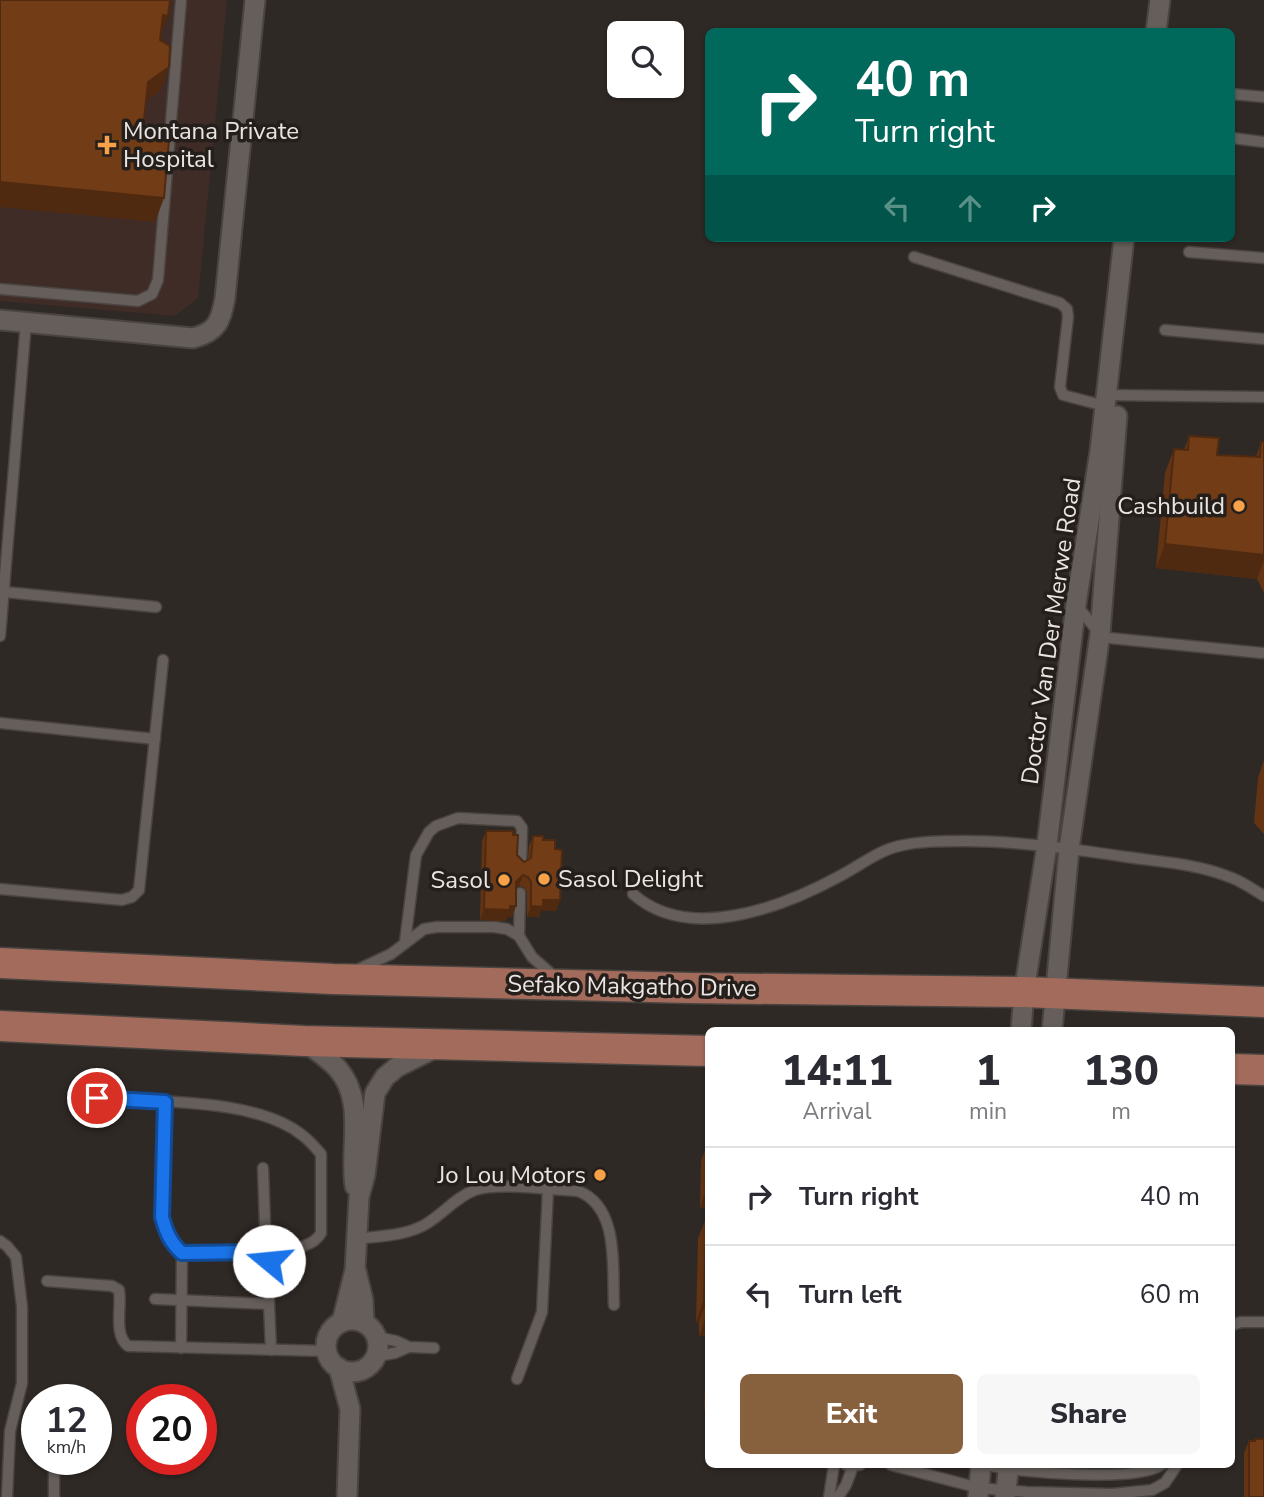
<!DOCTYPE html>
<html lang="en">
<head>
<meta charset="utf-8">
<style>
  body { margin:0; font-family:"Nunito Sans",sans-serif; background:#f7f7f7; color:#2b2b33; height:100vh; display:flex; flex-direction:column; font-size:26px; white-space:nowrap }
  * { box-sizing:border-box; margin:0 }
  p { font-size:23px; color:#7c7c81 }
  .icon { flex:none; width:38px; height:38px; fill:none; stroke:currentColor; stroke-width:2; stroke-linecap:round; stroke-linejoin:round }
  .map { position:relative; flex:1; overflow:hidden }
  .side { position:absolute; left:705px; top:1027px; width:530px; height:441px; display:flex; flex-direction:column; background:#fff; border-radius:10px; box-shadow:0 2px 5px #0004 }
  .side>* { flex:none }
  .guide { position:absolute; left:705px; top:28px; width:530px; height:214px; border-radius:10px; box-shadow:0 2px 5px #0004; background:#00695c; color:#fff; overflow:hidden }
  .controls { position:absolute; left:607px; top:21px; display:grid; gap:14px }
  .controls a { display:grid; place-items:center; width:77px; height:77px; border-radius:10px; background:#fff; box-shadow:0 2px 5px #0004; font-size:35px }
  .speed { position:absolute; left:21px; top:1384px; display:flex; gap:14px; font-size:35px; font-weight:700; text-align:center }
  .speed>* { display:grid; place-content:center; width:91px; height:91px; border-radius:50%; background:#fff; box-shadow:0 2px 5px #0004; line-height:1 }
  .speed small { font-size:18px; font-weight:400 }
  .speed .limit { border:10px solid #d22; background:#fff; color:#111 }
  .pin { position:absolute; display:grid; place-items:center; width:60px; height:60px; color:#fff; margin:-30px; border:4px solid #fff; border-radius:50%; box-shadow:0 2px 7px #0007 }
  .me { position:absolute; width:77px; margin:-38px; rotate:287deg; stroke-linejoin:round; filter:drop-shadow(0 0 5px #0008) }
  .turn { display:flex; align-items:center; gap:24px; height:147px; padding:0 35px; font-size:32px }
  .turn .icon { width:91px; height:91px; stroke-width:2.5 }
  .turn b { display:block; font-size:49px; line-height:60px }
  .lanes { display:flex; align-items:center; height:66px; padding:0 35px; background:#0003; justify-content:center; gap:35px; direction:ltr }
  .lanes .off { opacity:.35 }
  .eta { display:flex; justify-content:space-evenly; align-items:center; height:119px; text-align:center }
  .eta b { font-size:42px; font-weight:800; line-height:49px }
  .action { display:flex; gap:14px; margin-top:auto; padding:14px 35px }
  .action a { flex:1; height:80px; border-radius:10px; background:#87603d; color:#fff; font-size:28px; font-weight:800; line-height:80px; text-align:center }
  .action a+a { background:#f7f7f7; color:#2b2b33 }
  ul { padding:0; list-style:none }
  li { display:flex; align-items:center; gap:21px; height:98px; padding:0 35px; border-top:2px solid #e1e1e2 }
  li div { flex:1 }
  li b { display:block; font-size:26px }
  li em { font-style:normal }
  .map>svg:first-child { display:block }
  .medical { fill:#3f2c27 }
  .lines { fill:none; stroke-linecap:round; stroke-linejoin:round }
  .service-casing { stroke:#4a4441; stroke-width:13 }
  .minor-casing { stroke:#4a4441; stroke-width:23 }
  .primary-casing { stroke:#4a4441; stroke-width:33 }
  .service { stroke:#655e5a; stroke-width:10 }
  .minor { stroke:#655e5a; stroke-width:19 }
  .primary { stroke:#a36b5b; stroke-width:30 }
  .wall { fill:#623414 }
  .shaded-wall { fill:#502a10 }
  .building { fill:#723c17; stroke:#502a10; stroke-width:2 }
  .route-casing { stroke:#114b97; stroke-width:18 }
  .route { stroke:#1a73e8; stroke-width:12 }
  .poi-dot { fill:#f7a149; stroke:#251f1c; stroke-width:2.5 }
  .labels { text-anchor:middle; dominant-baseline:central; stroke-width:7; stroke-linejoin:round; paint-order:stroke }
  .poi-label { font-size:24px; fill:#eae5e3; stroke:#251f1c; text-anchor:end }
  .street-label { font-size:24px; fill:#eae5e3; stroke:#251f1c }
</style>
</head>
<body>
<div class="map">
<svg width="1264" height="1497" viewBox="0 0 1264 1497">
  <rect width="100%" height="100%" fill="#2f2925"/>
  <polygon class="medical" points="0,0 227,0 198,298 175,316 0,301"/>
  <g class="lines">
    <defs>
      <g id="service">
        <polyline points="1232,94 1264,97"/>
        <polyline points="1232,138 1264,142"/>
        <polyline points="1189,252 1264,258"/>
        <polyline points="914,257 1060,303 1067,309 1068,317 1060,387 1063,395 1105,406"/>
        <polyline points="0,289 138,301 152,294 158,280 181,0"/>
        <polyline points="1165,330 1264,339"/>
        <polyline points="1106,395 1264,397"/>
        <polyline points="5,592 156,607"/>
        <polyline points="1078,607 1100,634 1109,638 1262,653"/>
        <polyline points="0,636 26,322"/>
        <polyline points="0,723 155,739"/>
        <polyline points="0,889 122,900 132,897 139,890 163,660"/>
        <path d="M 633,894 C 688,943 781,908 838,877 C 858,867 877,851 899,846 C 920,841 941,841 963,841 C 1018,841 1072,849 1127,857 C 1162,862 1199,864 1232,878 C 1243,882 1254,890 1264,896"/>
        <polyline points="519,936 520,893"/>
        <polyline points="405,942 416,855 429,832 436,826 458,818 517,821 522,828 521,865"/>
        <polyline points="359,969 391,954 424,929 437,927 494,927 507,929 519,936 532,957 556,978"/>
        <path d="M 97,1098 C 155,1102 256,1098 302,1135 C 309,1140 315,1147 321,1154 L 321,1233 C 312,1250 284,1249 266,1252 L 270,1268 L 269,1304"/>
        <polyline points="165,1102 162,1217 166,1233 182,1253 266,1252 263,1168"/>
        <path d="M 357,1239 C 379,1236 406,1236 426,1224 C 443,1214 456,1197 475,1190 C 500,1182 550,1190 578,1191 C 620,1207 612,1268 614,1305"/>
        <polyline points="0,1241 7,1246 16,1257 22,1307 22,1383 10,1431 7,1497"/>
        <path d="M 47,1281 L 112,1286 L 119,1290 C 122,1308 113,1334 128,1346 L 327,1351"/>
        <polyline points="155,1299 269,1304 271,1350"/>
        <polyline points="1232,1325 1241,1322 1264,1322"/>
        <polyline points="377,1337 396,1341 409,1347 434,1348"/>
        <polyline points="181,1348 182,1253"/>
        <polyline points="377,1356 395,1353 409,1347"/>
        <polyline points="517,1379 542,1312 548,1190"/>
        <polyline points="54,1460 54,1497"/>
        <polyline points="846,1465 860,1465"/>
        <polyline points="891,1465 979,1488 1027,1492 1112,1494 1152,1490 1165,1483 1177,1465"/>
        <path d="M 986,1465 C 1019,1472 1135,1483 1161,1465"/>
        <polyline points="829,1497 834,1465"/>
        <polyline points="838,1497 846,1485 853,1466"/>
      </g>
      <g id="minor">
        <polyline points="1156,32 1160,0"/>
        <path d="M 0,320 L 193,338 C 217,332 221,321 225,298 L 255,0"/>
        <polyline points="1021,1031 1024,992 1047,845 1076,604 1100,451 1124,238"/>
        <polyline points="1052,1031 1069,849 1100,634 1117,416"/>
        <path d="M 304,1041 C 315,1050 329,1058 338,1069 C 366,1101 349,1148 355,1186"/>
        <polyline points="356,1271 363,1300 364,1322"/>
        <circle cx="352" cy="1346" r="26"/>
        <polyline points="342,1322 355,1270 359,1197 365,1175 375,1093 385,1077 397,1067 437,1047"/>
        <polyline points="339,1368 350,1409 347,1497"/>
        <polyline points="978,1497 981,1465"/>
        <polyline points="1005,1497 1009,1465"/>
      </g>
      <g id="primary">
        <polyline points="0,963 333,979 690,988 1024,992 1264,1002"/>
        <polyline points="0,1026 304,1041 709,1051"/>
        <polyline points="1232,1069 1264,1070"/>
      </g>
    </defs>
    <use href="#service" class="service-casing"/>
    <use href="#minor" class="minor-casing"/>
    <use href="#primary" class="primary-casing"/>
    <use href="#service" class="service"/>
    <use href="#minor" class="minor"/>
    <use href="#primary" class="primary"/>
  </g>
  <g class="wall">
    <polygon points="1189,436 1217,455 1256,457 1261,442 1264,442 1264,593 1257,579 1156,568 1165,473 1174,449 1184,450"/>
    <polygon points="1264,760 1264,834 1254,823 1258,778"/>
    <polygon points="486,831 513,835 517,855 524,862 528,859 529,846 533,836 543,840 555,849 560,900 556,911 541,910 539,917 527,917 527,892 524,887 519,886 516,889 512,917 508,916 506,921 480,920 482,841"/>
    <polygon points="709,1140 709,1208 700,1208 701,1161"/>
    <polygon points="707,1215 709,1215 709,1410 704,1410 707,1336 699,1336 699,1322 696,1322 698,1239"/>
    <polygon points="1255,1439 1264,1497 1244,1497 1244,1453 1249,1441 1254,1441"/>
  </g>
  <g class="shaded-wall">
    <polygon points="163,15 168,16 159,40"/>
    <polygon points="169,67 160,91 140,105 148,82"/>
    <polygon points="0,182 164,198 155,222 0,207"/>
    <polygon points="1165,544 1264,555 1264,560 1257,579 1156,568"/>
    <polygon points="523,875 519,886 513,892 516,882"/>
    <polygon points="543,900 560,900 556,911 541,910 539,917 527,917 531,906"/>
    <polygon points="510,906 516,906 512,917 508,916 506,921 480,920 484,909"/>
    <polygon points="708,1184 709,1208 700,1208"/>
    <polygon points="704,1298 708,1298 699,1322 696,1322"/>
    <polygon points="708,1312 709,1312 709,1331 707,1336 699,1336"/>
    <polygon points="709,1398 709,1410 704,1410"/>
  </g>
  <g class="building">
    <polygon points="0,0 170,0 168,16 163,15 160,40 170,46 169,67 148,82 142,137 169,140 164,198 0,182"/>
    <polygon points="1189,436 1219,438 1217,455 1260,457 1261,442 1264,442 1264,555 1165,544 1174,449 1188,450"/>
    <polygon points="486,831 513,831 513,835 518,835 517,855 524,862 531,858 533,836 543,836 543,840 555,840 555,849 562,850 560,900 543,900 543,907 531,906 531,882 528,877 523,875 516,882 516,906 510,906 510,910 484,909"/>
    <polygon points="707,1215 709,1215 709,1312 708,1312 708,1298 704,1298"/>
    <polygon points="1255,1439 1264,1439 1264,1497 1249,1497 1249,1441 1255,1441"/>
  </g>
  <g class="lines">
    <defs>
      <path id="route" d="M 97,1098 L 165,1102 L 162,1217 C 166,1232 170,1242 182,1253 L 266,1252 L 269,1261"/>
    </defs>
    <use href="#route" class="route-casing"/>
    <use href="#route" class="route"/>
  </g>
  <g class="poi-dot">
    <path d="M103.5 134.5h7v7h7v7h-7v7h-7v-7h-7v-7h7z"/>
    <circle cx="1239" cy="506" r="7"/>
    <circle cx="544" cy="879" r="7"/>
    <circle cx="504" cy="880" r="7"/>
    <circle cx="600" cy="1175" r="7"/>
  </g>
  <g class="labels">
    <g class="poi-label">
      <text x="123" y="131" text-anchor="start">Montana Private<tspan x="123" dy="28">Hospital</tspan></text>
      <text x="1225" y="506">Cashbuild</text>
      <text x="558" y="879" text-anchor="start">Sasol Delight</text>
      <text x="490" y="880">Sasol</text>
      <text x="586" y="1175">Jo Lou Motors</text>
    </g>
    <g class="street-label">
      <text transform="translate(1051 631) rotate(-82)">Doctor Van Der Merwe Road</text>
      <text transform="translate(632 986) rotate(1)">Sefako Makgatho Drive</text>
    </g>
  </g>
</svg>
<div class="controls">
<a><svg class="icon" aria-label="search" viewBox="0 0 24 24"><circle cx="10" cy="10" r="6"/><path d="M15 15l6 6"/></svg></a>
</div>
<div class="speed"><div>12<small>km/h</small></div><div class="limit">20</div></div>
<div class="pin" style="left:97px;top:1098px;background:#d93025"><svg class="icon" aria-label="arrive" viewBox="0 0 24 24"><path d="M6 21V4h12l-3 4 3 4H6"/></svg></div>
<svg class="me" style="left:269px;top:1261px" viewBox="-20 -20 40 40"><circle r="19" fill="#fff"/><path d="M0-13L10 11 0 6-10 11z" fill="#1a73e8"/></svg>
<div class="guide">
<div class="turn"><svg class="icon" aria-label="right" viewBox="0 0 24 24"><path d="M7 20v-9h11M14 6l5 5-5 5"/></svg><div><b>40 m</b>Turn right</div></div>
<div class="lanes"><svg class="icon off" aria-label="left" viewBox="0 0 24 24"><path d="M17 20v-9H6M10 6l-5 5 5 5"/></svg><svg class="icon off" aria-label="ahead" viewBox="0 0 24 24"><path d="M12 20V5M6 11l6-6 6 6"/></svg><svg class="icon" aria-label="right" viewBox="0 0 24 24"><path d="M7 20v-9h11M14 6l5 5-5 5"/></svg></div>
</div>
<section class="side">
<div class="eta">
<div><b>14:11</b><p>Arrival</p></div>
<div><b>1</b><p>min</p></div>
<div><b>130</b><p>m</p></div>
</div>
<ul>
<li><svg class="icon" aria-label="right" viewBox="0 0 24 24"><path d="M7 20v-9h11M14 6l5 5-5 5"/></svg><div><b>Turn right</b></div><em>40 m</em></li>
<li><svg class="icon" aria-label="left" viewBox="0 0 24 24"><path d="M17 20v-9H6M10 6l-5 5 5 5"/></svg><div><b>Turn left</b></div><em>60 m</em></li>
</ul>
<div class="action"><a>Exit</a><a>Share</a></div>
</section>
</div>
</body>
</html>
